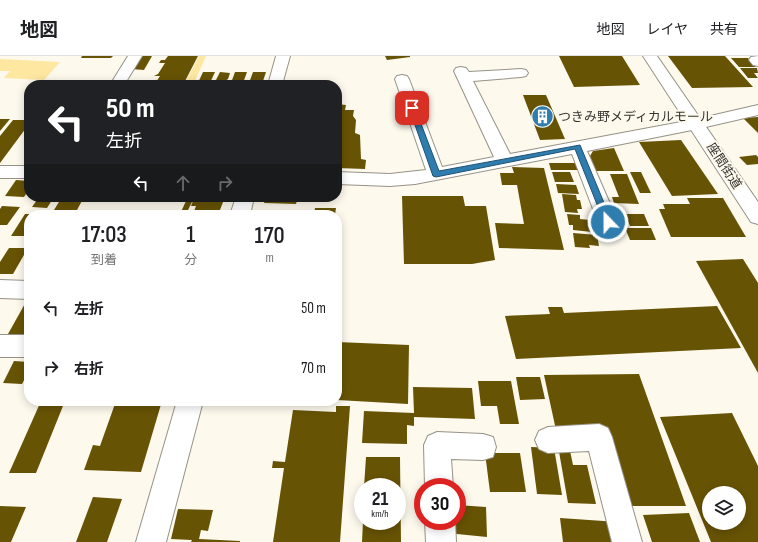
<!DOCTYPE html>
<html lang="ja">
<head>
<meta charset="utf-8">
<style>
  body { margin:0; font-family:"Sofia Sans Condensed","Noto Sans JP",sans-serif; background:#f6f6f6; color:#202124; height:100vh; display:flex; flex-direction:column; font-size:15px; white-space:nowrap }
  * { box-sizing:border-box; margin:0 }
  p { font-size:13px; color:#757577 }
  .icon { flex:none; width:22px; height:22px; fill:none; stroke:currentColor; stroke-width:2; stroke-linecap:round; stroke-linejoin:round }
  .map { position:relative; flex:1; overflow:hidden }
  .drawer { position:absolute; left:24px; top:154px; width:318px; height:196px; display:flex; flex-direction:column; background:#fff; border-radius:16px; box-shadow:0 2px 10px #0003 }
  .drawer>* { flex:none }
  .guide { position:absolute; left:24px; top:24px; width:318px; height:122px; border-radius:16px; box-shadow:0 2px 10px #0003; background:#202124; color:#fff; overflow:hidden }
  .fabs { position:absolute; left:702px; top:430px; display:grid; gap:8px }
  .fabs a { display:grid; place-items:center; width:44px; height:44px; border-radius:50%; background:#fff; box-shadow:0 2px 10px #0003; font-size:20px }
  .speed { position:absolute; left:354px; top:422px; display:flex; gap:8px; font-size:20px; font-weight:700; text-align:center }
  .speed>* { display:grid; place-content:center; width:52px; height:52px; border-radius:50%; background:#fff; box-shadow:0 2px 10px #0003; line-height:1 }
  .speed small { font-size:10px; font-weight:400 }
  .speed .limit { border:6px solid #d22; background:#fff; color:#111 }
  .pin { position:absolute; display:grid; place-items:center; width:34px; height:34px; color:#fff; margin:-17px; border-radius:8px; box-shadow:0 2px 6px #0006 }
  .me { position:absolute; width:44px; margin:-22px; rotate:338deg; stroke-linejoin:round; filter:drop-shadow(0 0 3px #0008) }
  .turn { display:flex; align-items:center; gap:14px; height:84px; padding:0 16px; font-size:18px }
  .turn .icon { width:52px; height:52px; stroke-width:2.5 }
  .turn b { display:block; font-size:28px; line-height:34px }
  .lanes { display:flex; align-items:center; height:38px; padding:0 16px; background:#0003; justify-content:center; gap:20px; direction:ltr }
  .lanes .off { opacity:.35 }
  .eta { display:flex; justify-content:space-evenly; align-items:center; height:68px; text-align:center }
  .eta b { font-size:24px; font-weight:600; line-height:28px }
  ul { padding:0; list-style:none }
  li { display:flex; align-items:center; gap:12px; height:60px; padding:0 16px }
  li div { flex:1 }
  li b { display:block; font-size:15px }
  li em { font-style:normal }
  header { display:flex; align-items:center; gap:24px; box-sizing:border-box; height:56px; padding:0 20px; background:#fff; border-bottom:1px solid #e0e0e0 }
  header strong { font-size:19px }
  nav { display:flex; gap:22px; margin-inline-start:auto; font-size:14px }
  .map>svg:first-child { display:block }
  .green { fill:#fee7a1 }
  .building { fill:#675304; fill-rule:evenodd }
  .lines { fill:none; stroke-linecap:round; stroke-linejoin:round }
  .minor-casing { stroke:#969287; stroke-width:2 }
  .major-casing { stroke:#969287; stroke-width:2 }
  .minor { fill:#fff; fill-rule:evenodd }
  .major { fill:#fff; fill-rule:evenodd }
  .route { fill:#2f7cae; stroke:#1f5171 }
  .labels { text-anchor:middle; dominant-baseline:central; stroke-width:4; stroke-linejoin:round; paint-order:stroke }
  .far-poi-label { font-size:13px; fill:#363430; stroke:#fdf9ed; text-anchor:start }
  .far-street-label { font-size:13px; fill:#363430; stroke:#fdf9ed }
</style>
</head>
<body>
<header>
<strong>地図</strong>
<nav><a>地図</a><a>レイヤ</a><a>共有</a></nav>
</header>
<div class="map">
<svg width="758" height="486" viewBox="0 0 758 486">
  <rect width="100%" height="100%" fill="#fdf9ed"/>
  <g class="green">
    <polygon points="199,0 206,0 193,29 184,29"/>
    <polygon points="0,3 60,6 44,24 4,22 10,15 0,15"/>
  </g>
  <g class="building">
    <polygon points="82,0 113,0 111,2 81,2"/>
    <polygon points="139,0 152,0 144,14 131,13"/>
    <polygon points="168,0 198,0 183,29 154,29 160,20 154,20 158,18 165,7 159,7 161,4 165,4"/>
    <polygon points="385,0 410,0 410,1 387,4"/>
    <polygon points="559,0 622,0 640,29 574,31"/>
    <polygon points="668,0 725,0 753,31 692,32"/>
    <polygon points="731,2 748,2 756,11 739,11"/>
    <polygon points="740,12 757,12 758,17 754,17 758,22 748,22"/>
    <polygon points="203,16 215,16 209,29 197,29"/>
    <polygon points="220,16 230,17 228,23 222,27 214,28"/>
    <polygon points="235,16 247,16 243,27 231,27"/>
    <polygon points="253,16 266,16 263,25 266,25 264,29 251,29 252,27 249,27"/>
    <polygon points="523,39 546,39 565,83 540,84"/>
    <polygon points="337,48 346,49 345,54 354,54 353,60 356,64 355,77 360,79 361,103 366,104 365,113 337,112"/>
    <polygon points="758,61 758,77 743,62"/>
    <polygon points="0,63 10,63 0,75"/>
    <polygon points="13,64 29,64 29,68 0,107 0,80"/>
    <polygon points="681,84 718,138 672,140 639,86"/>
    <polygon points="614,92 624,115 595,115 590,100 593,95"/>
    <polygon points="756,99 758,101 758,108 747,109 739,101"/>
    <polygon points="549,107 576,107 579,114 551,114"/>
    <polygon points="512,111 544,112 564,194 499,192 495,167 524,168 517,129 502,129 500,117 514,117"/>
    <polygon points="552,116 570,116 574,126 555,126"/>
    <polygon points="630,116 641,116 651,137 640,137"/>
    <polygon points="610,118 627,118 639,148 614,147 612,141 619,141"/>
    <polygon points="16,124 29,125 29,134 24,141 5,140"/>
    <polygon points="556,128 576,129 579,138 558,137"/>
    <polygon points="562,138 576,139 577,144 580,144 582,153 577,153 578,157 565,156"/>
    <polygon points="402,140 463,140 465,150 486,150 495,204 472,208 404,208"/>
    <polygon points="39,141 54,141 47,152 32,151"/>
    <polygon points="62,141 84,141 77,154 54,154"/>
    <polygon points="197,141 225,141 218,159 193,158 196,150 191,150 193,145 196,145"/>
    <polygon points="266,141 298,141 296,148 264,147"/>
    <polygon points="687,142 723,142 746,181 671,181 659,153 665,153 663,148 690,148"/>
    <polygon points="186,145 192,146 186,158 180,158"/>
    <polygon points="2,150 20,151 7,169 0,169 0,153"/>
    <polygon points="315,152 336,152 335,159 314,159"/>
    <polygon points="255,154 287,155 286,159 253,159"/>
    <polygon points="293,155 310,155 309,159 292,159"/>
    <polygon points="25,158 29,158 29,174 25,180 11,180"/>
    <polygon points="567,158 580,159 580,163 590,164 592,176 573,174 573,169 569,169"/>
    <polygon points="625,158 644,158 649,170 630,170"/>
    <polygon points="625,172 651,172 656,184 630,184"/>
    <polygon points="573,177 597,179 599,190 589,189 590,192 575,191"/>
    <polygon points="9,192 28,192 13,218 0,218 0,206"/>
    <polygon points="743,203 758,227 758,317 696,205"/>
    <polygon points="27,244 29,244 29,279 8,278"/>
    <polygon points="717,250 741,292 516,303 505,260 550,258 548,251 562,251 564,257"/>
    <polygon points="337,286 409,289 408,348 337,344"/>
    <polygon points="14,305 29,306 29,315 22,328 3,327"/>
    <polygon points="639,318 686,450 628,450 606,373 556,374 544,319"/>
    <polygon points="516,321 540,321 545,343 520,344"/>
    <polygon points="478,325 511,325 519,368 500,368 497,350 481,350"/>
    <polygon points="413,331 472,332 475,363 414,361 414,370 407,369 407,388 362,387 364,355 414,357"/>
    <polygon points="41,345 65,345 36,417 9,417"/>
    <polygon points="116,345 162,345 141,416 84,414 93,389 100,390"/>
    <polygon points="336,350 350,350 340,486 273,486 284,412 272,412 273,405 285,406 293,354 336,356"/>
    <path d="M 732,357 L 758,410 L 758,486 L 711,486 L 660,361 ZM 709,437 L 739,437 L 739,467 L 709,467 Z"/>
    <polygon points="558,390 569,390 573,409 587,409 596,448 568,447"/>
    <polygon points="531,391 554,392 562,439 537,438"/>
    <polygon points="485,397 520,397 526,436 490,436"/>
    <polygon points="366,401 400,401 401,486 362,486 363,465 397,465 397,431 364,431"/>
    <polygon points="93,441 122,443 107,486 76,486"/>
    <polygon points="457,449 486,451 487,481 447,477 447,465 457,465"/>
    <polygon points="0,450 26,451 11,486 0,486"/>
    <polygon points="178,453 213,454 208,475 201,474 199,483 240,485 240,486 191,486 192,484 171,483"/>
    <polygon points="689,457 700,486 652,486 643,459"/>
    <polygon points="560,462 618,466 622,486 563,486"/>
  </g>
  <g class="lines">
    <defs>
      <g id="minor">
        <polygon points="128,0 142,0 124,29 110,29"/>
        <polygon points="276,0 290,0 282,29 268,29"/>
        <polygon points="758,0 758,10 753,9 749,4 751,1"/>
        <polygon points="461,11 466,12 469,16 521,13 526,14 528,17 526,20 521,21 473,25 510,98 697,63 758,49 758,59 697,73 587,95 618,166 615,171 608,173 601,171 598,166 572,98 415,128 390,130 337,128 337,116 390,118 426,114 395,23 397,20 402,19 407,20 409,23 442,111 494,101 454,15 456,12"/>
        <rect x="0" y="110" width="29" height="12"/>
        <polygon points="236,141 254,141 250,159 230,159"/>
        <polygon points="0,224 29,225 29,243 0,242"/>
        <rect x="0" y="279" width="29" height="22"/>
        <polygon points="177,345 203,345 166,486 136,486"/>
        <polygon points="599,368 608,372 612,381 642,486 612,486 589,395 548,397 539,393 535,384 539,375 548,371"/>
        <polygon points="437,376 483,378 493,381 496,391 493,401 483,404 451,403 453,431 425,431 424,389 428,380"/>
        <polygon points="425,465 455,465 456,486 426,486"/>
      </g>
      <polygon id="major" points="643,0 657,0 758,146 758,168 751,166"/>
    </defs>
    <use href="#minor" class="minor-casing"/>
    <use href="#major" class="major-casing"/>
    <use href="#minor" class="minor"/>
    <use href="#major" class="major"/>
  </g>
  <polygon class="route" points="410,50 415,52 439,115 580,89 612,166 611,169 608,170 604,166 575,93 436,121 433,120 409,52"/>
  <defs>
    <symbol id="building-disc" viewBox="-11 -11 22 22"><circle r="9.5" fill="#2f7cae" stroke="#fdf9ed"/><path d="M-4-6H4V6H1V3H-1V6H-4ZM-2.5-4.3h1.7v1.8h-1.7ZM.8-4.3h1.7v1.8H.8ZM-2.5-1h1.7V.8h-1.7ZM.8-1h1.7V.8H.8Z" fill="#fff"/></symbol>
  </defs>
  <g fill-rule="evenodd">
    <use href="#building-disc" x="530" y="48" width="25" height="25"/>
  </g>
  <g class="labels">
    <g class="far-poi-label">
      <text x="558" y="61">つきみ野メディカルモール</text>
    </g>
    <g class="far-street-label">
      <text transform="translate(724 110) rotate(57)">座間街道</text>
    </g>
  </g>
</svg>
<div class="fabs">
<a><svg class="icon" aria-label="layers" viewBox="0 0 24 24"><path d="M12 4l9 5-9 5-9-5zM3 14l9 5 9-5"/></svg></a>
</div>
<div class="speed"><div>21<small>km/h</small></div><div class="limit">30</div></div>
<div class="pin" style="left:412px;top:52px;background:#d93025"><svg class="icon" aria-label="arrive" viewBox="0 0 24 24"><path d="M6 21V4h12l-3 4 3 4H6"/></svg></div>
<svg class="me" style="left:608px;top:166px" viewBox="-20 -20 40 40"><circle r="17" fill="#2f7cae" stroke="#fff" stroke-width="3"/><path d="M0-11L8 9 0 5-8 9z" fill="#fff"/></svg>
<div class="guide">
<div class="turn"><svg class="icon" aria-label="left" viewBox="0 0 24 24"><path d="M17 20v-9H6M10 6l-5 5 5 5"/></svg><div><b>50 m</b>左折</div></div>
<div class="lanes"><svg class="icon" aria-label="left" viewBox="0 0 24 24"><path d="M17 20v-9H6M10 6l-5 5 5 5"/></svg><svg class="icon off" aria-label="ahead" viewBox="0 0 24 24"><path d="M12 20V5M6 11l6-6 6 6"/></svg><svg class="icon off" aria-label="right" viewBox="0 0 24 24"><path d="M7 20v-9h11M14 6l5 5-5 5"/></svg></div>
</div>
<section class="drawer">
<div class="eta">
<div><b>17:03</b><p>到着</p></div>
<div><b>1</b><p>分</p></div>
<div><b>170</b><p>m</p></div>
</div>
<ul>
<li><svg class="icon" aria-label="left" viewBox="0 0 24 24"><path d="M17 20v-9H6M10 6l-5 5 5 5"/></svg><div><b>左折</b></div><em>50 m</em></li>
<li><svg class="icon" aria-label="right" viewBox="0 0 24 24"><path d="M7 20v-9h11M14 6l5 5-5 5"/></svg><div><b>右折</b></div><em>70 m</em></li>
</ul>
</section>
</div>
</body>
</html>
